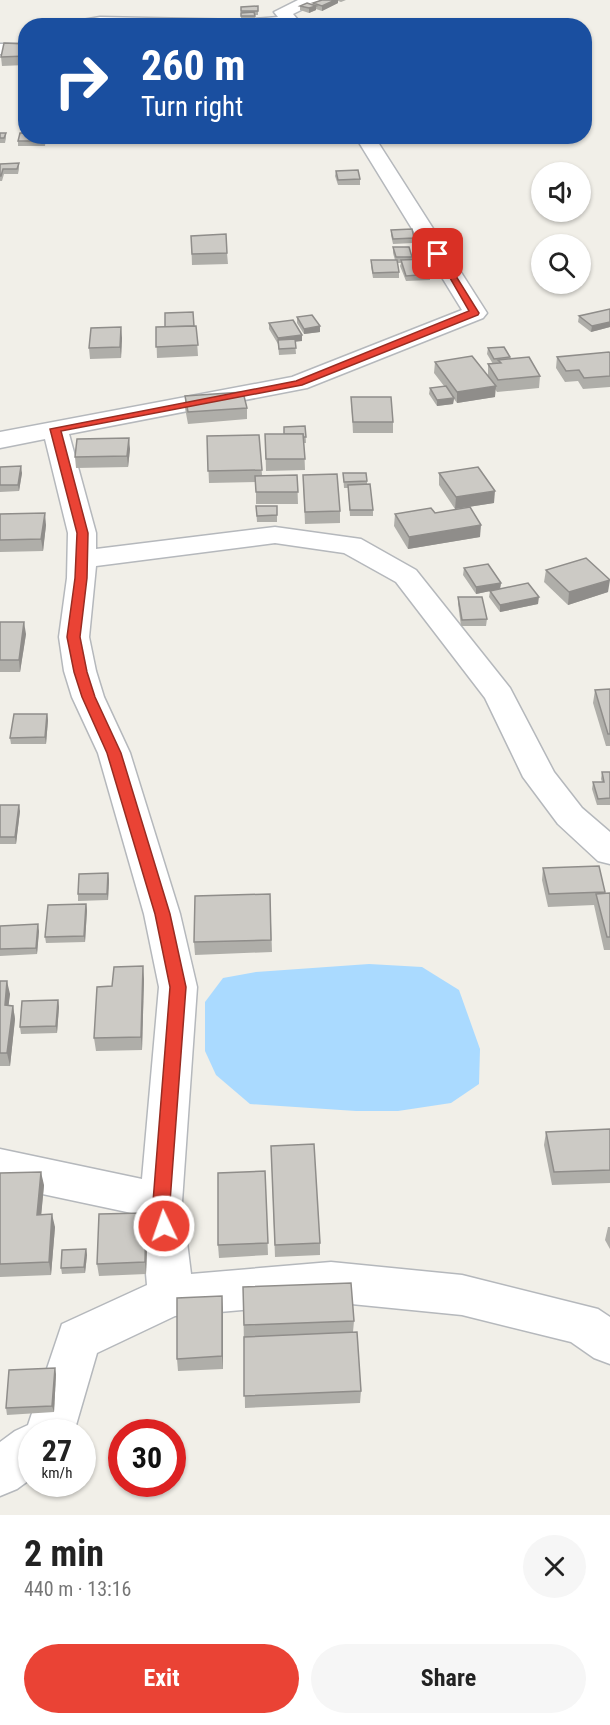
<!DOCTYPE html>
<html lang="en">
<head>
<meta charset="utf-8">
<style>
  body { margin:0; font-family:"Roboto Condensed",sans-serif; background:#f6f6f6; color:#222; height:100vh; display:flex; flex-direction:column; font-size:22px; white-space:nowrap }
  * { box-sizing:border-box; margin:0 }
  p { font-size:20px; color:#767676 }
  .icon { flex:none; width:33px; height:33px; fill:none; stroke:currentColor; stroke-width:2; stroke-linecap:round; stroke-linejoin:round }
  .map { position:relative; height:1515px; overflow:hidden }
  .details { display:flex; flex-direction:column; background:#fff; flex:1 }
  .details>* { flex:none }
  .hud { position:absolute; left:18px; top:18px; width:574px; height:126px; border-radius:24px; box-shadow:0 2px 4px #0004; background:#1a4fa0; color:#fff; overflow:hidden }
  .buttons { position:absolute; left:531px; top:162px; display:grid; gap:12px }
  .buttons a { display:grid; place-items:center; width:60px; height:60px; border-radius:50%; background:#fff; box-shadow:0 2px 4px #0004; font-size:30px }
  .speed { position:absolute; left:18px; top:1419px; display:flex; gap:12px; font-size:30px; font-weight:700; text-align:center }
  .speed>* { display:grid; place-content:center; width:78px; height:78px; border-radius:50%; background:#fff; box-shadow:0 2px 4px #0004; line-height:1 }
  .speed small { font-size:15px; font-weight:400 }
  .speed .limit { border:9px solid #d22; background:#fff; color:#111 }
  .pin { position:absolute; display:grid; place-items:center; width:51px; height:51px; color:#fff; margin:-26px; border-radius:12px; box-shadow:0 3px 9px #0006 }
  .me { position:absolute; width:66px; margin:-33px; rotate:357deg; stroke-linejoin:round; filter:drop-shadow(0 0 4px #0008) }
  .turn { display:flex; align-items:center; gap:21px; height:126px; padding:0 24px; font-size:27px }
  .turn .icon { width:78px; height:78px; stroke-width:2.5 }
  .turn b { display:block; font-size:42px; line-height:51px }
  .round { display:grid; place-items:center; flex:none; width:63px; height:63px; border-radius:32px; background:#f6f6f6 }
  .summary { display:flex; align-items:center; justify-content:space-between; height:102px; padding:0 24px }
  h1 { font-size:36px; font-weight:700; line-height:45px }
  .primary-button { display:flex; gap:12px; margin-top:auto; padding:12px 24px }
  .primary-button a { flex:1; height:69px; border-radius:36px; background:#ea4335; color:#fff; font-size:24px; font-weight:700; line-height:69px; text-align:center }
  .primary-button a+a { background:#f6f6f6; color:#222 }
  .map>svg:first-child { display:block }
  .water { fill:#aadaff }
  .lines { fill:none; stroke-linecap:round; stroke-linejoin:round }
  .minor-casing { stroke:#b5b8bc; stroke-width:3 }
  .minor { fill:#fff; fill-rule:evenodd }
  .wall { fill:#afaea9 }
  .shaded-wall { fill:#8f8d8a }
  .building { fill:#cccac5; stroke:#8f8d8a; stroke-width:1.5 }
  .route { fill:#ea4335; stroke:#982c22; stroke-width:1.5 }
</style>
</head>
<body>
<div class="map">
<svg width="610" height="1515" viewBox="0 0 610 1515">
  <rect width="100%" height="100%" fill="#f1efe8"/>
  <polygon class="water" points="369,964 422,967 459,990 480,1049 479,1084 451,1103 398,1111 356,1111 250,1104 216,1075 205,1051 205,1002 223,978 256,972"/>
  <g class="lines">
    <defs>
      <g id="minor">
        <polygon points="298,0 321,0 293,14 303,26 69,26 71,22 100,17 242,20 278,17 274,12"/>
        <rect x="0" y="44" width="26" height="10"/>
        <polygon points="355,136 374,136 487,313 483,318 307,388 69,434 96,533 96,549 275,527 361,539 416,570 510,688 554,772 582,808 610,832 610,864 598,861 558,824 523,777 485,698 396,582 344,553 275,543 96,566 89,637 96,671 104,697 130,753 180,914 197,987 182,1202 191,1274 331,1262 462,1275 598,1309 610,1317 610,1364 594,1358 571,1342 462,1315 331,1302 175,1316 97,1353 74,1432 32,1432 32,1478 17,1489 0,1496 0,1442 15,1431 28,1425 62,1324 147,1285 141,1215 0,1185 0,1149 142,1179 159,987 144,914 98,753 72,697 64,671 59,637 67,578 68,533 45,439 0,448 0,432 292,377 462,310"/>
      </g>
    </defs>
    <use href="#minor" class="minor-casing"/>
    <use href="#minor" class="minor"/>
  </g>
  <g class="wall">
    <polygon points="322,0 346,0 341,2 338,1 338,3 322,11 316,9 316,10 309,13 300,10 300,6 313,5 313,3"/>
    <polygon points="258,6 258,15 255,15 255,21 241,21 241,7"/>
    <polygon points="26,44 26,65 2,66 1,57"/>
    <polygon points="0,133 6,133 6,138 5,143 0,143"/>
    <polygon points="26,136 46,136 45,146 18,146 18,141"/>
    <polygon points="19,163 19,169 18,174 4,174 2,181 0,181 0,164"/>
    <polygon points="336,171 360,179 360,185 338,185 335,176"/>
    <polygon points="391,230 414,238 414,243 393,244 391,235"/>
    <polygon points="191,236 227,253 228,264 192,265"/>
    <polygon points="393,247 412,257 412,260 430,274 430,280 406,281 400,266 401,263 397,263 399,272 399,278 373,278 371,266 371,260 395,260 393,253"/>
    <polygon points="610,309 610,327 591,332 578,322 579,316"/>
    <polygon points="297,317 320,326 320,332 304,334 297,323"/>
    <polygon points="269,323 302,341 295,341 296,354 279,355 278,344 269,329"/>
    <polygon points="196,326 198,356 157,358 156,327"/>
    <polygon points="122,338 121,358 90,359 89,348"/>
    <polygon points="488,348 510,357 510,359 540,376 539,388 497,392 495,389 495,397 457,403 454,399 453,404 437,406 429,394 430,388 444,386 434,373 435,362 488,376 488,364 493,364 487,354"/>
    <polygon points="610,353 610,387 583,389 578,381 565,382 556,368 557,357"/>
    <polygon points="185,396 247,408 247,419 188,424 185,408"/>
    <polygon points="351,397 393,422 393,433 353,433"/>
    <polygon points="305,426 306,443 304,443 305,470 266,471 265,434 284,434"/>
    <polygon points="259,435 262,475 297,475 298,504 256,504 256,482 209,483 207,436"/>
    <polygon points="130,449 128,467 76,468 75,457"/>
    <polygon points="0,467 22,473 19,491 0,492"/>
    <polygon points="343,473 367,481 367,484 373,510 373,516 350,516 348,488 344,488"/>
    <polygon points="439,473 494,503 455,509 439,485"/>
    <polygon points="303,475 340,511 340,523 305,524"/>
    <polygon points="256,506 277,506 277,522 257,522"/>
    <polygon points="435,513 480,537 408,549 394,526 395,514"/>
    <polygon points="0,514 46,525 43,551 0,552"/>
    <polygon points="464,568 501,583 500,589 538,604 500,612 489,597 490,591 476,594 463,575"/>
    <polygon points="546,570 608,592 568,605 544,582"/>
    <polygon points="458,597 487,619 486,626 461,626 458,604"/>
    <polygon points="0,622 26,634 20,672 0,672"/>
    <polygon points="610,689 610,746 606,746 593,703 595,690"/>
    <polygon points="47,714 48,720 46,744 11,744 10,738"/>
    <polygon points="602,772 610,772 610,805 597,805 592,789 593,782 602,782 601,779"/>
    <polygon points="0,805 20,811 16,844 0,844"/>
    <polygon points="543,868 605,892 605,893 610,893 610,950 604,950 594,905 548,907 542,880"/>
    <polygon points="108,873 109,880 108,900 78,901 78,894"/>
    <polygon points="270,894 272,952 195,955 194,942"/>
    <polygon points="86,904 87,910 85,942 46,943 45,937"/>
    <polygon points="0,926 39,931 37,954 0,956"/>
    <polygon points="144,979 142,1050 96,1051 94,1038"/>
    <polygon points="0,981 10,994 8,1006 13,1006 15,1019 10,1066 0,1066"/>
    <polygon points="58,1000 59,1007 57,1033 21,1034 20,1027"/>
    <polygon points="610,1129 610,1183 552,1185 544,1145 546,1132"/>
    <polygon points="271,1146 320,1243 320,1255 275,1257"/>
    <polygon points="265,1171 268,1255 219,1258 218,1245"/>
    <polygon points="0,1173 44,1185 41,1215 55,1227 51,1275 0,1277"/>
    <polygon points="148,1226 146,1274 99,1276 97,1264"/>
    <polygon points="608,1227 610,1227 610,1249 605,1240"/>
    <polygon points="86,1249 87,1255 85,1273 62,1274 61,1268"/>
    <polygon points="243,1287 354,1321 353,1332 361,1391 360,1403 245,1408"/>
    <polygon points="223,1309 223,1369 178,1371 177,1359"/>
    <polygon points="56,1374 54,1412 7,1415 6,1408"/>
  </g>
  <g class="shaded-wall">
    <polygon points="335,0 338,0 338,3 322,11 322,6"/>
    <polygon points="316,6 316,10 309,13 309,8"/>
    <polygon points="610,322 610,327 591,332 592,326"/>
    <polygon points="320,326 320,332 304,334 304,329"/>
    <polygon points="121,327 122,338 121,358 120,347"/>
    <polygon points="302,335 302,341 278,344 278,340 278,344 278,338"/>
    <polygon points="496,386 495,397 457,403 457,392"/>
    <polygon points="454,398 453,404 437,406 437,400"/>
    <polygon points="129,438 130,449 128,467 127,456"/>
    <polygon points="21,466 22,473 19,491 18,485"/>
    <polygon points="495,491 494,503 455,509 456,497"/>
    <polygon points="45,513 46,525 43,551 41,539"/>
    <polygon points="481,525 480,537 408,549 409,537"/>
    <polygon points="610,580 608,592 568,605 569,592"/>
    <polygon points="501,583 500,589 476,594 476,587"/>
    <polygon points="539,597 538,604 500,612 500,605"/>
    <polygon points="24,622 26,634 20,672 19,660"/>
    <polygon points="47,714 48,720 46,744 45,737"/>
    <polygon points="19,805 20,811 16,844 15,837"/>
    <polygon points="108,873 109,880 108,900 107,894"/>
    <polygon points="86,904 87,910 85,942 84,936"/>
    <polygon points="38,924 39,931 37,954 36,948"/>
    <polygon points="143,966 144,979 142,1050 141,1037"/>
    <polygon points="7,981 10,994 7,1018 5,1005"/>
    <polygon points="58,1000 59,1007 57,1033 56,1026"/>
    <polygon points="13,1006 15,1019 10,1066 7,1053"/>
    <polygon points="41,1172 44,1185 40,1228 37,1215"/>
    <polygon points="146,1213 148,1226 146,1274 145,1262"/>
    <polygon points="52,1214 55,1227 51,1275 49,1262"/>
    <polygon points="86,1249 87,1255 85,1273 84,1267"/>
    <polygon points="222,1296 223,1309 223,1369 222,1356"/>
    <polygon points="55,1368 56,1374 54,1412 52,1406"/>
  </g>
  <g class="building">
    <polygon points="322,0 335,0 322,6 313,3"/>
    <polygon points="307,3 316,6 309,8 300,6"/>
    <polygon points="258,6 258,11 241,11 241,7"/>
    <polygon points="254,12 255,16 241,16 241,13"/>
    <rect x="102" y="21" width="14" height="5"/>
    <polygon points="4,43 26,44 26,56 1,57"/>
    <polygon points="0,133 6,133 4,138 0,138"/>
    <polygon points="20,133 26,133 26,136 46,136 45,141 18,141"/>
    <polygon points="19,163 17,169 3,169 1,176 0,176 0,164"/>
    <polygon points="358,170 360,179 338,180 336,171"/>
    <polygon points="412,229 414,238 393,239 391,230"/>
    <polygon points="226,234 227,253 192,254 191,236"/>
    <polygon points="393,247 409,247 412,257 396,257"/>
    <polygon points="425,259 430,274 406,276 401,260"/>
    <polygon points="371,260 397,260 399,272 373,273"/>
    <polygon points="610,309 610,322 592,326 579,316"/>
    <polygon points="193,312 194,326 165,327 165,313"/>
    <polygon points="312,315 320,326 304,329 297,317"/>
    <polygon points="293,320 302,335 278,338 269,323"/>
    <polygon points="196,326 198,345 156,347 156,327"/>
    <polygon points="121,327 120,347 89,348 91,328"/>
    <polygon points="295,339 296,348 279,349 278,340"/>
    <polygon points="504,347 510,357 494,359 488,348"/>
    <polygon points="609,352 610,353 610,376 584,378 579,370 566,371 557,357"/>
    <polygon points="472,356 496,386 457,392 435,362"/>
    <polygon points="529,357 540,376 498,380 488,364 501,363 498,360"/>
    <polygon points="446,386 454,398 437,400 430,388"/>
    <polygon points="243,392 247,408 188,412 185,396"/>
    <polygon points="351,397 391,397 393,422 353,422"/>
    <polygon points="305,426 306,437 303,437 303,434 284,434 284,427"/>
    <polygon points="265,434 303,434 305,459 266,459"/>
    <polygon points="259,435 262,470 208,471 207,436"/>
    <polygon points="129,438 127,456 75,457 77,439"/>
    <polygon points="21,466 18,485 0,485 0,467"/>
    <polygon points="478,467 495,491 456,497 439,473"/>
    <polygon points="343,473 366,473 367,481 344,482"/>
    <polygon points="337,474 340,511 305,512 303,475"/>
    <polygon points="297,475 298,492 256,492 255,476"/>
    <polygon points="370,484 373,510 350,510 348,485"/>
    <polygon points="256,506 277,506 277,515 257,516"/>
    <polygon points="470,507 481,525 409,537 395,514 431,508 435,513"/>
    <polygon points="45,513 41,539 0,540 0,514"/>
    <polygon points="586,558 610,580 569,592 546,570"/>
    <polygon points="488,564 501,583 476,587 464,568"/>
    <polygon points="528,583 539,597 500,605 490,591"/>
    <polygon points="458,597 482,597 487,619 462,620"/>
    <polygon points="0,622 24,622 19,660 0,660"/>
    <polygon points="610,689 610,734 608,734 595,690"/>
    <polygon points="14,714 47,714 45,737 10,738"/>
    <polygon points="602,772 610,772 610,798 598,799 593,782 604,782"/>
    <polygon points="0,805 19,805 15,837 0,837"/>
    <polygon points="599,866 605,892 549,894 543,868"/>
    <polygon points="108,873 107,894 78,894 79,874"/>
    <polygon points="610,893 610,937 607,937 596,894"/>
    <polygon points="270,894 271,940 194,942 195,896"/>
    <polygon points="86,904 84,936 45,937 48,905"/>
    <polygon points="38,924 36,948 0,949 0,926"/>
    <polygon points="143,966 141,1037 94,1038 97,987 112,986 114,967"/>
    <polygon points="0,981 7,981 5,1005 13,1006 7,1053 0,1053"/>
    <polygon points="58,1000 56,1026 20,1027 22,1001"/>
    <polygon points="610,1129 610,1170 554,1172 546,1132"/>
    <polygon points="314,1144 320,1243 275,1245 271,1146"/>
    <polygon points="265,1171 268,1243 218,1245 218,1173"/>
    <polygon points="41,1172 37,1215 52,1214 49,1262 0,1264 0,1173"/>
    <polygon points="146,1213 145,1262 97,1264 99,1214"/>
    <polygon points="86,1249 84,1267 61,1268 62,1250"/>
    <polygon points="351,1283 354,1321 244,1325 243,1287"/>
    <polygon points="222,1296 222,1356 177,1359 177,1298"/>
    <polygon points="357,1332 361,1391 244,1396 244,1337"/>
    <polygon points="55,1368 52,1406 6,1408 9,1370"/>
  </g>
  <polygon class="route" points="435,252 441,252 479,313 478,315 302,385 61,431 88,533 87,578 80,637 87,672 95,697 121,753 170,914 186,987 170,1202 173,1226 170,1231 164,1233 157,1231 153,1202 170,987 155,914 107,753 82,697 74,672 67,637 75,578 77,533 50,429 296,381 469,311"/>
</svg>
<div class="buttons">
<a><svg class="icon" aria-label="sound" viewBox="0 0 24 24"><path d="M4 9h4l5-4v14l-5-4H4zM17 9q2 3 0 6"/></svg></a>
<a><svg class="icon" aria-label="search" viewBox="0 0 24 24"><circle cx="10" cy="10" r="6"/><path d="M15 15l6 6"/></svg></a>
</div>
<div class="speed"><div>27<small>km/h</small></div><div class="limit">30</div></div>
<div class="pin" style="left:438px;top:254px;background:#d93025"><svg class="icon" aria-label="arrive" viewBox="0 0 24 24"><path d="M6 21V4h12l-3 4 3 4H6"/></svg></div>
<svg class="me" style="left:164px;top:1226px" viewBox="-20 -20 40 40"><circle r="17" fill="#ea4335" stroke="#fff" stroke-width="3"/><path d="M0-11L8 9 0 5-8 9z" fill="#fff"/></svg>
<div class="hud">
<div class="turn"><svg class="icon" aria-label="right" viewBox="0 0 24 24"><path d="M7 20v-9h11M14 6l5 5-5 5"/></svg><div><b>260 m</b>Turn right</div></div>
</div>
</div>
<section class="details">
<div class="summary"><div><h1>2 min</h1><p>440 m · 13:16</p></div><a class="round"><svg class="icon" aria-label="close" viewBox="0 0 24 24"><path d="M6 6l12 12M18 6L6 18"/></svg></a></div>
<div class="primary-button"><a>Exit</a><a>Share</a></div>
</section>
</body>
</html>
